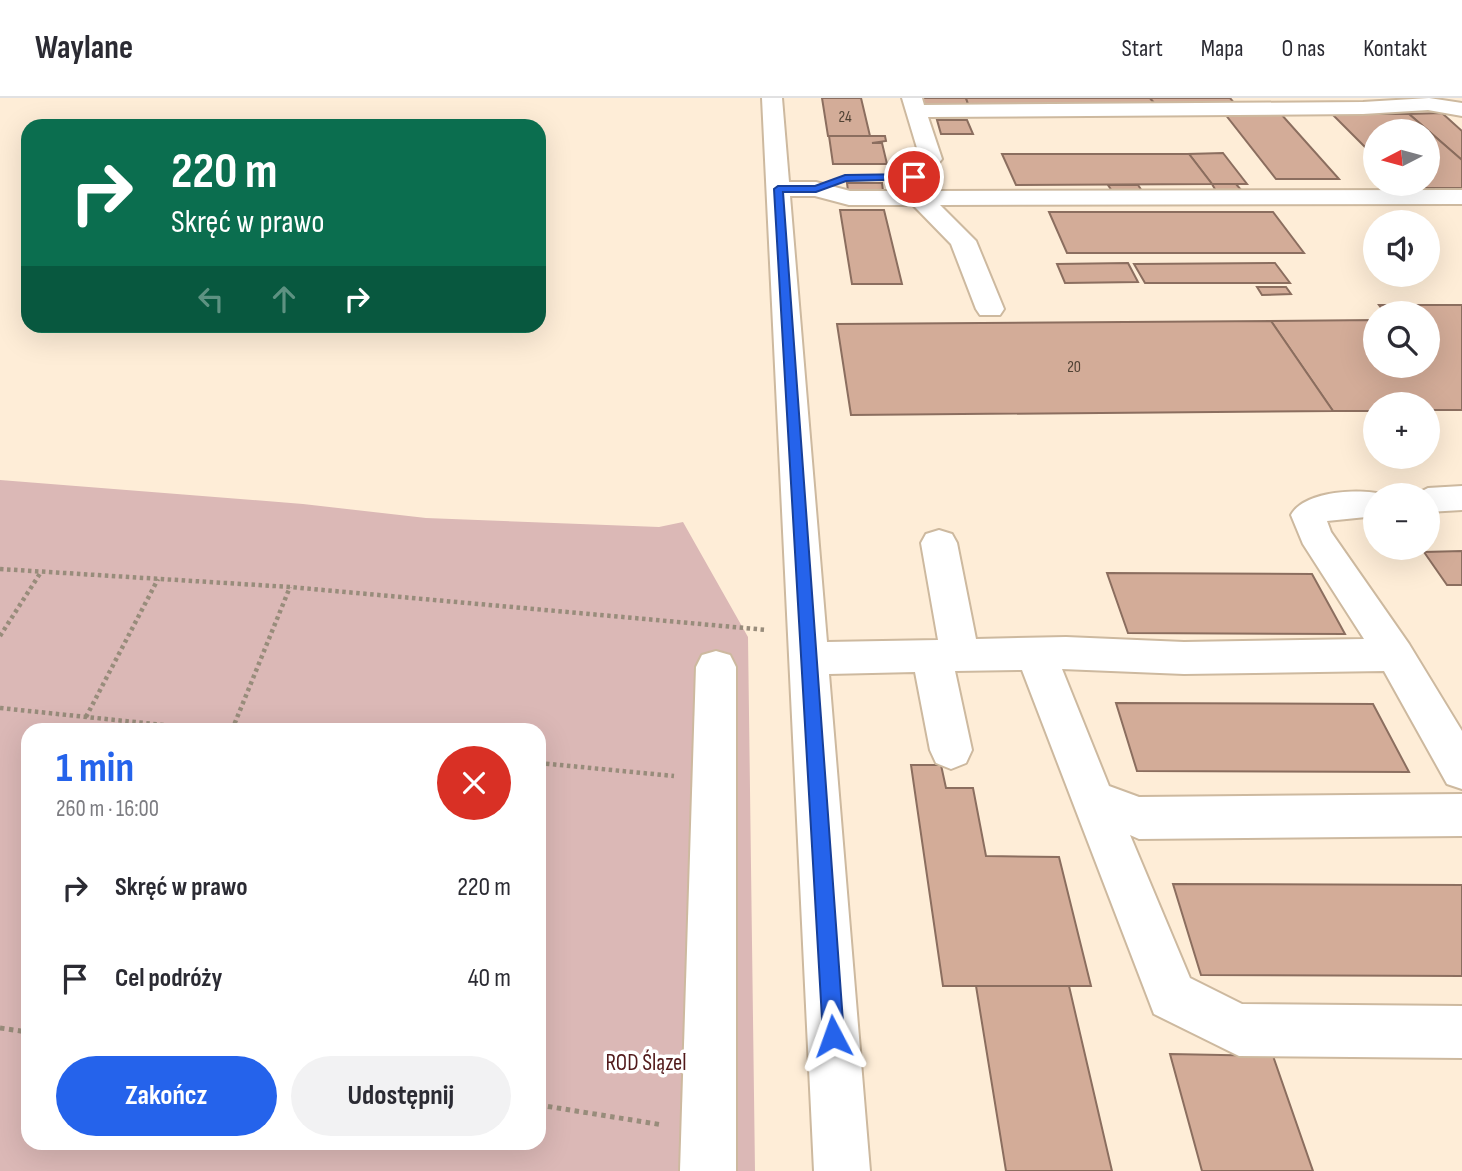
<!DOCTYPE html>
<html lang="pl">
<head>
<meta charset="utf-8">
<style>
  body { margin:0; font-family:"Sofia Sans Condensed",sans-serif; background:#f2f2f3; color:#2b2b33; height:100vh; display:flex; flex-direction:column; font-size:26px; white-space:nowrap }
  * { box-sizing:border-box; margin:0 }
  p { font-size:23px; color:#7c7c81 }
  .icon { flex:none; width:38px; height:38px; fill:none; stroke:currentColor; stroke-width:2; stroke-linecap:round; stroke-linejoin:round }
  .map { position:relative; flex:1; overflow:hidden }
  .details { position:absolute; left:21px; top:625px; width:525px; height:427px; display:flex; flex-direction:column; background:#fff; border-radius:21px; box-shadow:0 7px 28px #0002 }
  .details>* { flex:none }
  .hud { position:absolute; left:21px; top:21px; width:525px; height:214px; border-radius:21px; box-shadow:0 7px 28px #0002; background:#0b6e4f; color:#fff; overflow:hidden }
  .needle { width:46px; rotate:264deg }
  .fabs { position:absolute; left:1363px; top:21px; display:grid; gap:14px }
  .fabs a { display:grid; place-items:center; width:77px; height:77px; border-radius:50%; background:#fff; box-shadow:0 7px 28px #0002; font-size:35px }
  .pin { position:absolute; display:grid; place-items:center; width:60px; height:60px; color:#fff; margin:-30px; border:4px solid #fff; border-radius:50%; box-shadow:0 2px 7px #0007 }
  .me { position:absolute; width:77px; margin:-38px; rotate:356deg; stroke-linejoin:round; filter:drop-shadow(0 0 5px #0008) }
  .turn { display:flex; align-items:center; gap:24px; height:147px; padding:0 35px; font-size:32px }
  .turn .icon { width:91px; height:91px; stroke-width:2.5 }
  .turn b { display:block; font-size:49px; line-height:60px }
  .lanes { display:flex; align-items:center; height:66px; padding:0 35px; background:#0003; justify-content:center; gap:35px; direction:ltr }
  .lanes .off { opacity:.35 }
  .round { display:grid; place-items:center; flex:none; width:74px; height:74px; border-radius:37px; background:#f2f2f3 }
  .overview { display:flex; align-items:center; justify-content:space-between; height:119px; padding:0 35px }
  h1 { font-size:42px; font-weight:700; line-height:52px; color:#2563eb }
  .primary-button { display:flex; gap:14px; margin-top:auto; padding:14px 35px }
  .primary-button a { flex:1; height:80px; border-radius:42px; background:#2563eb; color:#fff; font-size:28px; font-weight:700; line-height:80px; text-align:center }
  .primary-button a+a { background:#f2f2f3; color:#2b2b33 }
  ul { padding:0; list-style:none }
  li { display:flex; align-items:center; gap:21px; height:91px; padding:0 35px }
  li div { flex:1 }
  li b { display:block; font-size:26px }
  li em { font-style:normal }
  header { display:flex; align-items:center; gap:42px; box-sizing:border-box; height:98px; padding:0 35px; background:#fff; border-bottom:2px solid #e1e1e2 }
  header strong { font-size:33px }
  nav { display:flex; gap:38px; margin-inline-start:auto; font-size:24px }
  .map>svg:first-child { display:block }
  .green { fill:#dbb8b6; fill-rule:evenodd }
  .building { fill:#d3ac98; stroke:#8b6e5f; stroke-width:2 }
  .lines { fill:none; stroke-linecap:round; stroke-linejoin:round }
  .minor-casing { stroke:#cdb99f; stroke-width:4 }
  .path-far1 { stroke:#988c7b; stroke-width:4.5; stroke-dasharray:3.5 3.5; stroke-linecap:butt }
  .path { stroke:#988c7b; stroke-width:5; stroke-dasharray:4.5 4.5; stroke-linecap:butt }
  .minor { fill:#fff; fill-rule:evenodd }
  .route { fill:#2563eb; stroke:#184099; stroke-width:2 }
  .labels { text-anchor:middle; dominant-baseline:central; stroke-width:7; stroke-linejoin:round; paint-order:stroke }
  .number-label { font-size:16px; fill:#504234 }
  .near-park-label { font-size:23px; fill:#51191a; stroke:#fff }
</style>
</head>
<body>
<header>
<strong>Waylane</strong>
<nav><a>Start</a><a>Mapa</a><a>O nas</a><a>Kontakt</a></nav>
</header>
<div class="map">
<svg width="1462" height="1073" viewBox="0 0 1462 1073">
  <rect width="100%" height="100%" fill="#feedd7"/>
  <path class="green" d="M 0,382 L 303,406 L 426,420 L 659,429 L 683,424 L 748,539 L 755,1073 L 0,1073 ZM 28,632 L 539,632 L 539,1045 L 28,1045 Z"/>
  <g class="building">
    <polygon points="822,0 861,0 870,38 828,38"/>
    <polygon points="922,0 966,0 968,6 924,6"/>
    <polygon points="966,0 1150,0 1155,6 968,6"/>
    <polygon points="1150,0 1230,0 1235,6 1155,6"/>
    <polygon points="1442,15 1462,33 1462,62 1409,16"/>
    <polygon points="1225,16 1281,16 1339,81 1276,81"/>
    <polygon points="1332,16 1409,16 1462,62 1462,90 1406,90 1402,86 1428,86 1428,33 1376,33 1376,60"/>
    <polygon points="937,22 967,22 973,36 941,36"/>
    <polygon points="829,38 885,38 886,43 872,45 882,45 887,66 833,66"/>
    <polygon points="1223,55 1247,86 1212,86 1189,56"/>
    <polygon points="1002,56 1189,56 1212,86 1016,87"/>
    <polygon points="847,85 882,85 883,93 848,93"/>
    <polygon points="1212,86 1236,86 1242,93 1216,93"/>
    <polygon points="1108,87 1138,87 1142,93 1112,93"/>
    <polygon points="840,112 884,112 902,186 852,186"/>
    <polygon points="1049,114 1273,114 1304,155 1067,155"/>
    <polygon points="1128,165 1138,184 1065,185 1057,166"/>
    <polygon points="1275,165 1290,185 1145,185 1134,166"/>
    <polygon points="1257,189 1286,189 1291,196 1262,197"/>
    <polygon points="1379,207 1462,207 1462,312 1428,312 1428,306 1376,306 1376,313 1333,313 1271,223 1376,222 1376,268 1428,268 1428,215 1385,215"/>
    <polygon points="1271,223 1333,313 851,317 837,226"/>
    <polygon points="1462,453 1462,487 1447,487 1424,454"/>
    <polygon points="1107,475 1312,476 1345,536 1128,535"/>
    <polygon points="1116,605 1373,606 1409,674 1137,673"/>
    <polygon points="911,667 941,667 946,690 973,690 986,758 1059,759 1091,888 943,888"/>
    <polygon points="1173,786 1462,787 1462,878 1201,877"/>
    <polygon points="976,888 1069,888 1112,1073 1006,1073"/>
    <polygon points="1170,956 1273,958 1313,1073 1202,1073"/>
  </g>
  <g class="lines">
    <defs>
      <g id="minor">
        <path d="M 762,0 L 782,0 L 789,84 L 816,84 L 850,93 L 906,93 L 903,79 L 920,60 L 902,0 L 922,0 L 924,7 L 1363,4 L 1429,0 L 1462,5 L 1462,18 L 1428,12 L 1363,16 L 928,19 L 942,61 L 926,80 L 929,93 L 1462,92 L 1462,106 L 940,107 L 976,143 L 1004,211 L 1000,217 L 980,217 L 976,211 L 951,146 L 913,107 L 849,107 L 815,98 L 790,98 L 827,544 L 938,542 L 921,445 L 926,436 L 939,432 L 952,436 L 957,445 L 976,541 L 1066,539 L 1184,544 L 1364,541 L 1303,446 L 1291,417 C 1305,392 1362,390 1387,397 L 1376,397 L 1376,418 L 1327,423 L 1331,434 L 1409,546 L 1462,633 L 1462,691 L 1447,686 L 1384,573 L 1184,576 L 1062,571 L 1109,688 L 1139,699 L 1462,696 L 1462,738 L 1139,741 L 1130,737 L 1190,880 L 1242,906 L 1462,908 L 1462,960 L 1239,958 L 1154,916 L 1022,572 L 955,573 L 972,652 L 966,665 L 951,671 L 936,665 L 930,652 L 915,574 L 829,576 L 870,1073 L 814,1073 Z"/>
        <polygon points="1462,388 1462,412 1428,414 1428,397 1414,397 1428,390"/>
        <polygon points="716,553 730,557 736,569 736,1073 680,1073 696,569 702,557"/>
      </g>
    </defs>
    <use href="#minor" class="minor-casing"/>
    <g class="path-far1">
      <polyline points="0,471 290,489 767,532"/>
      <polyline points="0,538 41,474"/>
      <polyline points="0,610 212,632"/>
      <polyline points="86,619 158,481"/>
      <polyline points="232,632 290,489"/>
      <polyline points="539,665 674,678"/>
    </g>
    <g class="path">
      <polyline points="0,930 28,934"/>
      <polyline points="539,1007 663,1027"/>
    </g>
    <use href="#minor" class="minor"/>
  </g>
  <polygon class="route" points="914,76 917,81 846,83 816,94 783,94 844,938 841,946 833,949 826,946 823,938 774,91 778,88 815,88 845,77"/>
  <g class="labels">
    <g class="number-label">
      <text x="845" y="19">24</text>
      <text x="1074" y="269">20</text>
    </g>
    <g class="near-park-label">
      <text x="646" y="965">ROD Ślązel</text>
    </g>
  </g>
</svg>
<div class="fabs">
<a><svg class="needle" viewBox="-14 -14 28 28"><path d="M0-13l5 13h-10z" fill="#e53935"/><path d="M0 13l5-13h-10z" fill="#7c7c81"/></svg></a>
<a><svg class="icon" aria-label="sound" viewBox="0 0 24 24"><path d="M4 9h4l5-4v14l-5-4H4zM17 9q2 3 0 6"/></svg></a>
<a><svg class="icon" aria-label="search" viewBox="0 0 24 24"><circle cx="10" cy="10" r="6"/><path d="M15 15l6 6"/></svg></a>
<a>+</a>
<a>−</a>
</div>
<div class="pin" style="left:914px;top:79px;background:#d93025"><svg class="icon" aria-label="arrive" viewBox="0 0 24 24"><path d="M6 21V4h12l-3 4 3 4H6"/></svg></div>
<svg class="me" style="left:833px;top:938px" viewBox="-20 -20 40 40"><path d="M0-17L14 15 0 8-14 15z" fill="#2563eb" stroke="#fff" stroke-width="4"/></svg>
<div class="hud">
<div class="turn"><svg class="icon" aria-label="right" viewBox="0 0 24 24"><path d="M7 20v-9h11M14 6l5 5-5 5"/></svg><div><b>220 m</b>Skręć w prawo</div></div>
<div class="lanes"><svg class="icon off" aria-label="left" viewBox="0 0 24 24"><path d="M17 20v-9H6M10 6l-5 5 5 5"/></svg><svg class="icon off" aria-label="ahead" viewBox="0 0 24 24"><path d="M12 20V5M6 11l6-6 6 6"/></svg><svg class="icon" aria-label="right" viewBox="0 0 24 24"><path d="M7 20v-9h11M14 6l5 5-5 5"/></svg></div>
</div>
<section class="details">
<div class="overview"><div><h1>1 min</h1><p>260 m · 16:00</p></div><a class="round" style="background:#d93025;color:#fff"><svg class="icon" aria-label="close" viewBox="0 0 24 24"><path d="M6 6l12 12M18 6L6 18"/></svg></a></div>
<ul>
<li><svg class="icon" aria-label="right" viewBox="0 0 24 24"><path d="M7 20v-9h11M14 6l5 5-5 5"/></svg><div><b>Skręć w prawo</b></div><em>220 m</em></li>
<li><svg class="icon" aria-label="arrive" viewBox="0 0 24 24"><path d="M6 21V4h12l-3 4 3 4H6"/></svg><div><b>Cel podróży</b></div><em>40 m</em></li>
</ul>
<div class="primary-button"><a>Zakończ</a><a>Udostępnij</a></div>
</section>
</div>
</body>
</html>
